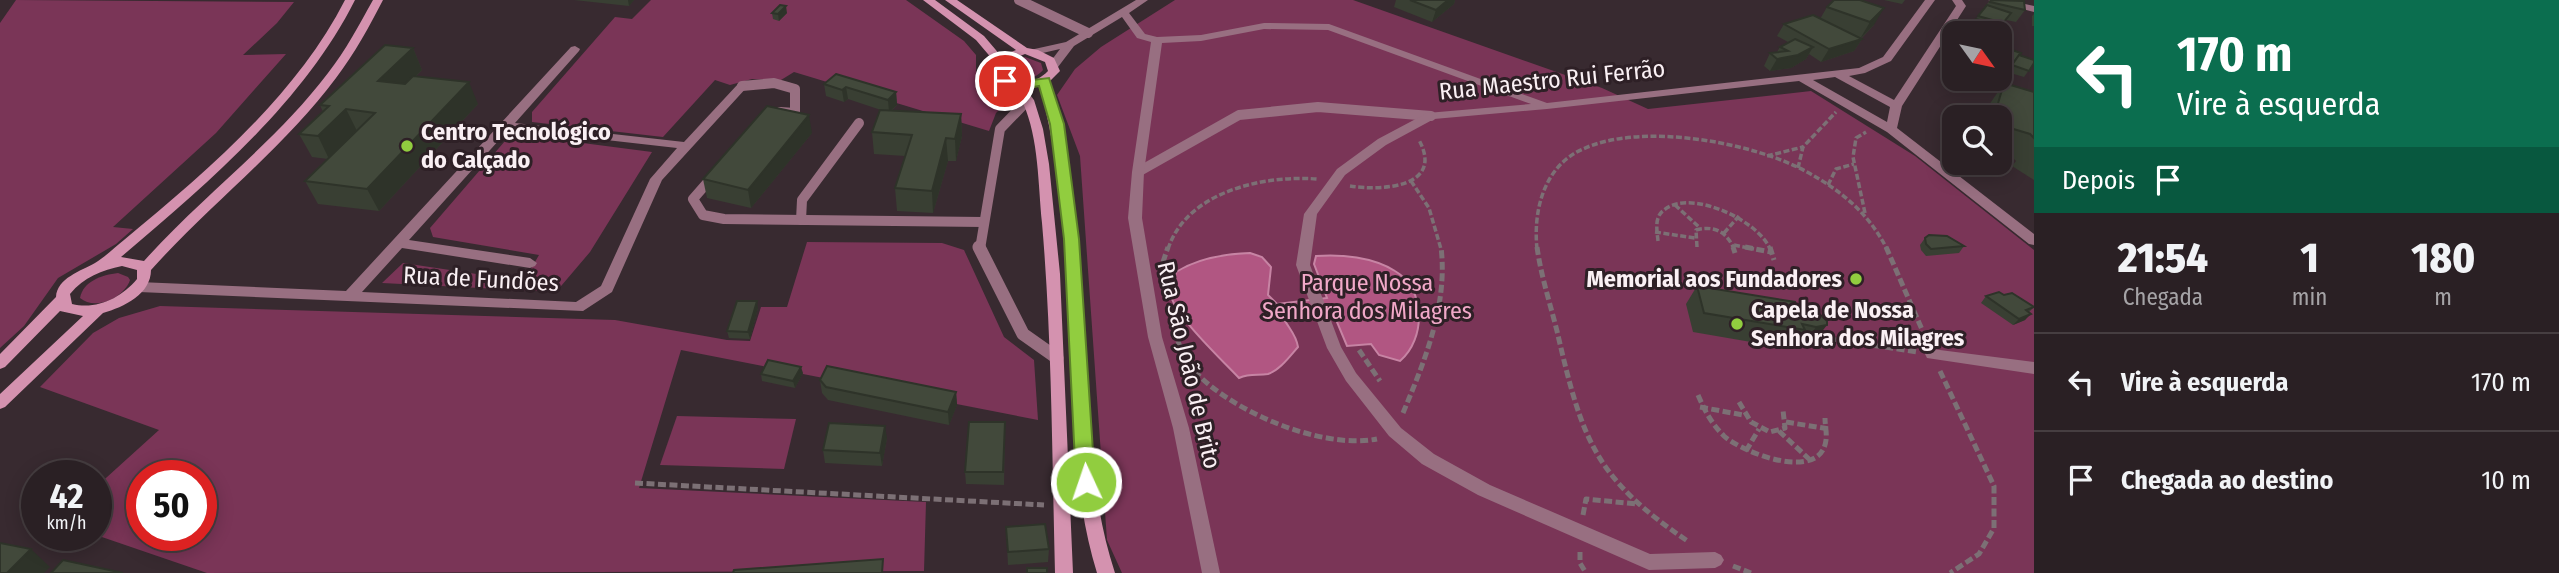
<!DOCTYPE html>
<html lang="pt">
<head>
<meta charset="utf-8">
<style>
  body { margin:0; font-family:"Fira Sans Condensed",sans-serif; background:#32282c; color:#f1f3f6; height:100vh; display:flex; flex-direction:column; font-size:26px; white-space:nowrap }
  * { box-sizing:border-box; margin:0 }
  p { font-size:23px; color:#a5a3a6 }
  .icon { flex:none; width:38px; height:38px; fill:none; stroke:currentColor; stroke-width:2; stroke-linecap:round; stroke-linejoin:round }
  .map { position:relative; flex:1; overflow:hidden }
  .drawer { display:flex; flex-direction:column; background:#2a2024; width:525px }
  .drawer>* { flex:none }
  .guide { background:#0b6e4f; color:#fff; overflow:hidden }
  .needle { width:46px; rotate:123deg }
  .buttons { position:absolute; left:1942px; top:21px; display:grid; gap:14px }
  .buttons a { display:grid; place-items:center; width:70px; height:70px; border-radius:14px; background:#2a2024; box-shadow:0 4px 18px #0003,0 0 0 2px #463e41; font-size:35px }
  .speed { position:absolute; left:21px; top:460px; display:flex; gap:14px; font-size:35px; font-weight:700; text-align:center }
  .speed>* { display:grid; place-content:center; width:91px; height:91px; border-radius:50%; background:#2a2024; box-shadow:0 4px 18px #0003,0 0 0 2px #463e41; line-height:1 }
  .speed small { font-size:18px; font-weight:400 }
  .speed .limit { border:10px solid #d22; background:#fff; color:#111 }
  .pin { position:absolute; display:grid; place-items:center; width:60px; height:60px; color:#fff; margin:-30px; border:4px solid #fff; border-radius:50%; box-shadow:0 2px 7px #0007 }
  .me { position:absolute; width:77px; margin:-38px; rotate:357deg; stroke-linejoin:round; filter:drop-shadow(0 0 5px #0008) }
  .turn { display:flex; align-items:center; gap:24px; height:147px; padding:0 28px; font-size:32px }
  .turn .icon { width:91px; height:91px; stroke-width:2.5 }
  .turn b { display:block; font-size:49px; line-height:60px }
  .then { display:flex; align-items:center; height:66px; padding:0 28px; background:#0003; gap:14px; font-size:26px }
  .eta { display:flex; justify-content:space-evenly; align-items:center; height:119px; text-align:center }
  .eta b { font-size:42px; font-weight:800; line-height:49px }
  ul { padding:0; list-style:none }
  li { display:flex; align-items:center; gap:21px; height:98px; padding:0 28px; border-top:2px solid #463e41 }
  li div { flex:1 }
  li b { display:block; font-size:26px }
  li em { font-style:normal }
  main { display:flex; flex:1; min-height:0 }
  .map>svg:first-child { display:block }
  .green { fill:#7a3557; fill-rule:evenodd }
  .water { fill:#b15682; stroke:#c784a4; stroke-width:2 }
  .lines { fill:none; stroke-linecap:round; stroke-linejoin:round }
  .path-far1 { stroke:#7c7075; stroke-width:3.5; stroke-dasharray:6 2.5; stroke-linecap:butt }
  .path { stroke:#7c7075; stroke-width:5; stroke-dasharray:8 3.5; stroke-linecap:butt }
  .service-far1 { stroke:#986f81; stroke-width:10 }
  .service { stroke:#986f81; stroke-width:13 }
  .minor { fill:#986f81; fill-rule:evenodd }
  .secondary { fill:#d492af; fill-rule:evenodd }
  .wall { fill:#393f33 }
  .shaded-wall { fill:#2e3329 }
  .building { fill:#42493b; stroke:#2e3329; stroke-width:2 }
  .route { fill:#91cd3f; stroke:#5e8529; stroke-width:2 }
  .poi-dot { fill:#91cd3f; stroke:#2e2026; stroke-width:2.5 }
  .labels { text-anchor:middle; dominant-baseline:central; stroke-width:6; stroke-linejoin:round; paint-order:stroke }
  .street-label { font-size:24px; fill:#faf0f4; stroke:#2e2026 }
  .poi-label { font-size:24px; font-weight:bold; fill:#faf0f4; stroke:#2e2026; text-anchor:start }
  .park-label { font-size:24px; fill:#f1a8c8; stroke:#2e2026 }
</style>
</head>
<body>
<main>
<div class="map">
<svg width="2034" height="573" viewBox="0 0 2034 573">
  <rect width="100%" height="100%" fill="#382a30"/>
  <g class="green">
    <polygon points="16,0 294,2 277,23 243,55 286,54 216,133 113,227 133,229 116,244 58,278 24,326 0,348 0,23"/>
    <polygon points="651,0 906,0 964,41 976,55 976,71 983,83 1008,95 1009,100 996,113 989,131 794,72 781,80 752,79 730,85 715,80 663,137 532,122 532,112 615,17 632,19"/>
    <polygon points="1175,0 1353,0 1602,88 1648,109 1811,91 1915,156 2034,250 2034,573 1122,573 1107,540 1080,156 1057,95 1075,69 1101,47"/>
    <path d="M 1025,57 L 1041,63 L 1043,70 C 1034,81 1019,81 1008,73 L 1006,66 L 1013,59 Z"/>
    <polygon points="521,135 652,152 590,252 556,292 382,283 403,263 524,281 539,255 433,237 430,228 505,141"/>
    <path d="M 807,242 L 942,243 L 964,250 L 1004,337 L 1034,360 L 1038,420 L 681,350 L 639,488 L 926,502 L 924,571 L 207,573 L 96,535 L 96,487 L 159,430 L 40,387 L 93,333 L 119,318 L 160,306 L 615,320 L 727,340 L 750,341 L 761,307 L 787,307 ZM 142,476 L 201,476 L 201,536 L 142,536 Z"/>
    <path d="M 118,273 L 128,277 L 130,280 C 124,298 95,311 80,298 C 83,281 102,275 118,273 Z"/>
    <polygon points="677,416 796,419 784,469 660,465"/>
  </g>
  <path class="water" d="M 1250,253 L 1262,257 L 1271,267 L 1268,295 L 1277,304 L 1327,298 L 1314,264 L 1316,256 C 1341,254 1373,257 1395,271 C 1426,289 1426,339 1400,361 L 1379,355 L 1371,344 L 1347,346 L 1332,310 L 1282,315 C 1287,327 1296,333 1298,347 C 1290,356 1280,370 1268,374 C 1258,376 1251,373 1239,378 C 1225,363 1171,312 1171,294 C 1171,287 1174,279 1176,272 C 1198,258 1224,254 1250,253 Z"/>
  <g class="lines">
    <g class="path-far1">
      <polyline points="1767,156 1803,147"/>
      <polyline points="1798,168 1803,147 1836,112"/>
      <polyline points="1411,181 1429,208 1441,249"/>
      <polyline points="1828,185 1836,169 1854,164"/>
      <path d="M 1350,186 C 1380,191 1445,188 1419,140"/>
      <polyline points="1675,205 1700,228"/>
      <polyline points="1865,213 1853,157 1856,138 1866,132"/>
      <polyline points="1655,232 1695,238"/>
      <polyline points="1724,233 1739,216"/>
      <path d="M 1658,241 C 1657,230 1654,217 1664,210 C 1691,188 1759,221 1770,249"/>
      <polyline points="1734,245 1754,249"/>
      <path d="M 1697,247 L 1696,230 C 1714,225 1727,232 1734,249"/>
      <path d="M 1168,249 C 1187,191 1264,175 1317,179"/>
      <path d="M 1537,249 C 1533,210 1544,166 1583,149 C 1641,122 1753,142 1807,172 C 1842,191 1869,214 1887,249"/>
    </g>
    <g class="path">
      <path d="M 1537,247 C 1541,276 1550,303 1557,331 C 1582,439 1594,478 1689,542"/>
      <polyline points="1733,247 1735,253"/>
      <polyline points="1745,247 1771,252"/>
      <polyline points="1770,247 1774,260"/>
      <polyline points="1886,247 1927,341"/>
      <polyline points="1163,262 1168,247"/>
      <polyline points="1817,337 1918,352"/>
      <path d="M 1178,341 C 1181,350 1184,359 1190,366 C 1226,410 1321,450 1377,439"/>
      <polyline points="1359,350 1380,381"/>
      <polyline points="1940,371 1994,486 1994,528 1979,554 1950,573"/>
      <path d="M 1698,395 C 1705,411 1711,423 1724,436 C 1743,453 1821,483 1826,440 C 1827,433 1825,425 1825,418"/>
      <polyline points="1739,402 1751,422 1770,432 1785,428 1783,410"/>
      <polyline points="1700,407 1743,415"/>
      <path d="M 1403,413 C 1425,360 1448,305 1441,247"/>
      <polyline points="1786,422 1829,429"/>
      <polyline points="1779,431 1809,459"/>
      <polyline points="1746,451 1759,429"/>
      <polyline points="635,483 1044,505"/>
      <polyline points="1583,515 1586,499 1637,504"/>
      <polyline points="1580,552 1580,563 1586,573"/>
      <polyline points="1733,566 1751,573"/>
    </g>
    <g class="service-far1">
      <polyline points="1019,0 1088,33"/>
      <polyline points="742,86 774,83 795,89 795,113 780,112"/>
      <polyline points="1138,172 1239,115 1318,107 1431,116"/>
      <polyline points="714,175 693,199 703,215 724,219 983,222"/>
      <polyline points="801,220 802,200 859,123"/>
      <polyline points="980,249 1000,129 1028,100"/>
    </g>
    <polyline class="service" points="979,247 1023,334 1057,358"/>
    <g class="minor">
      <path d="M 1136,0 L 1148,0 L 1129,13 L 1145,34 L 1157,37 L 1201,35 L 1264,23 L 1329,24 L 1547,103 L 1859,68 L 1883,57 L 1925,0 L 1935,0 L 1891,61 L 1865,73 L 1849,76 L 1894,100 L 1956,6 L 1952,0 L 1962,0 L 1966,6 L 1902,106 L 1897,128 L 2034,234 L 2034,245 L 2029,244 L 1887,132 L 1799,81 L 1547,109 L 1434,119 L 1386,145 L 1345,175 L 1317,214 L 1310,265 L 1341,347 L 1356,373 L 1401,428 L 1434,454 L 1490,485 L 1650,554 L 1715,552 L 1721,555 L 1724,560 L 1721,565 L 1715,568 L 1649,570 L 1478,495 L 1422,464 L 1389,436 L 1346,381 L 1327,348 L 1296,265 L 1304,214 L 1337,169 L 1378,139 L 1427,113 L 1531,104 L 1328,30 L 1264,29 L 1201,41 L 1162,43 L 1144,172 L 1142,218 L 1162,337 L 1189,428 L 1220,573 L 1202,573 L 1173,428 L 1148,337 L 1128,218 L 1132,172 L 1151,42 L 1137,38 L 1122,17 L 1074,46 L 1058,67 L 1054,68 L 1048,65 L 1060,49 L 1034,55 L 1029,52 L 1030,50 L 1066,42 ZM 1835,77 L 1890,107 L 1887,122 L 1813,80 Z"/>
      <polygon points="1988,0 2007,0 2034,6 2034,12"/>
      <path d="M 575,46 L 580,49 L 579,51 L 515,123 L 684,142 L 738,84 L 742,83 L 748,86 L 662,180 L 612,292 L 583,311 L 139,292 L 132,287 L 139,282 L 346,291 L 571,47 ZM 509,129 L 677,148 L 650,179 L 601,286 L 576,302 L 362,292 L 402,248 L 530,268 L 535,266 L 537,263 L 530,258 L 409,240 Z"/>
      <polygon points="1932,349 2034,362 2034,374 1927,358 1925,354 1927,350"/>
    </g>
    <g class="secondary">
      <path d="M 345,0 L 355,0 C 304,102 207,184 121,257 L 144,261 C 202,196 275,143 328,73 C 346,50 359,25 373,0 L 383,0 C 369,27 355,53 336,78 C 283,149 210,204 151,270 C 151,294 124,307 103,313 L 5,407 L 0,409 L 0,394 L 83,316 L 60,311 L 5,367 L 0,369 L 0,354 L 56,297 C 57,278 81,271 95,263 C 105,257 115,247 124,240 C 206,172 296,96 345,0 ZM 122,266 L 137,270 L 137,279 C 121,298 97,310 72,304 L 70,294 C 84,277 102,270 122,266 Z"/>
      <path d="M 923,0 L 935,0 L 984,36 L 1001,56 L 1016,50 L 945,0 L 957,0 L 1027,48 L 1038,50 L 1054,58 L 1060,71 L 1050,81 C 1072,163 1080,245 1085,330 C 1089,412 1089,494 1115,573 L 1097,573 C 1074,499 1074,423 1071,345 C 1067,258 1062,171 1040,86 L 1024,89 L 1034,100 L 1043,129 L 1049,164 L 1060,274 L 1073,573 L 1055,573 C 1052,457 1052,339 1042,223 C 1038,184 1039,139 1023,103 C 1016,87 999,84 989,71 L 993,60 L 976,40 ZM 1025,54 L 1045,62 L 1048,71 C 1035,85 1014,85 1001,71 L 1004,62 Z"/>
    </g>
  </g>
  <g class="wall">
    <polygon points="574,0 634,0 629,6"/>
    <polygon points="1396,0 1455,0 1454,4 1432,22 1394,7"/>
    <polygon points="1860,0 1874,25 1861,39 1862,39 1854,51 1821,62 1809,54 1806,59 1791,68 1770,71 1764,66 1770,53 1777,52 1780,47 1788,42 1777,36 1784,24 1820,19 1827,7"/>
    <polygon points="1884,0 1905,0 1902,4"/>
    <polygon points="1990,0 2021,0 2025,10 2016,22 2006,20 1997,33 1966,33"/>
    <polygon points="772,13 787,13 779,21 773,19"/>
    <polygon points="2034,14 2034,26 2032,26 2032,16"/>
    <polygon points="2000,46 2034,63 2024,77 2007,72 2005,74 2002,73 2002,76 1993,89 1953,79 1953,67 1955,63 1955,79 2000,79"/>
    <polygon points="413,48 422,70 416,76 478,104 379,211 318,204 305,181 328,159 312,157 299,134 323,112 320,105"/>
    <polygon points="2004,83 2034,92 2034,180 2012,166 2016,161 2012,157 2000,153 2000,117 1985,117 1989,105"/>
    <polygon points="824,84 896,92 897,105 891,111 961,114 962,136 956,161 948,161 933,213 897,211 895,188 905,156 874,154 872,132 884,111 848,99 844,102 826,96"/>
    <polygon points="812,133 751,208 707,198 703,179"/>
    <polygon points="1925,238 1964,246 1959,253 1926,256 1921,250 1920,245"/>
    <polygon points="1697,286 1797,309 1818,313 1813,343 1803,346 1795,344 1792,349 1693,332 1686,304"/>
    <polygon points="2004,295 2034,307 2029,312 2025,320 2013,325 1981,303 1986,296"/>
    <polygon points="758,308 750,339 729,338 727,331"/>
    <polygon points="803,373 795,388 762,381 761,374"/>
    <polygon points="820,380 956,392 957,405 949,425 828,400 822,393"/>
    <polygon points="1005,422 1004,485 966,484 965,472"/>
    <polygon points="887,438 882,466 825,463 823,450"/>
    <polygon points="1006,527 1049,549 1048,562 1008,565"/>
  </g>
  <g class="shaded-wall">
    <polygon points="628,0 634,0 629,6"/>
    <polygon points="1448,0 1455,0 1454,4 1432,22 1436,10"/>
    <polygon points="786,6 787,13 779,21 778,14"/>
    <polygon points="1884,8 1874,25 1860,39 1870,22"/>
    <polygon points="1862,39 1854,51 1821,62 1829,49"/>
    <polygon points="1813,47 1806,59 1791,68 1770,71 1777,59"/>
    <polygon points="413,48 422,70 388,103 378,81"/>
    <polygon points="469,82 478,104 379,211 367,189"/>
    <polygon points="846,87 848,99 844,102 842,90"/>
    <polygon points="896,92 897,105 889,112 888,100"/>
    <polygon points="346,109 357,131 329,159 318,136"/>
    <polygon points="961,114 962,136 956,161 955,139"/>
    <polygon points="809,115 812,133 751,208 748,190"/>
    <polygon points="946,138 948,161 933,213 932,191"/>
    <polygon points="757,301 758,308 750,339 748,332"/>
    <polygon points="2031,314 2025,320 2013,325 2019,319"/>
    <polygon points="1827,325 1813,343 1803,346 1816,327"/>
    <polygon points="801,367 803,373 795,388 793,381"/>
    <polygon points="956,392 957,405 949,425 948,412"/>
    <polygon points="885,426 887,438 882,466 880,453"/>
    <polygon points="31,549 50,567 44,573 7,573"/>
  </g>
  <g class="building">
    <polygon points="1410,0 1448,0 1436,10"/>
    <polygon points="1834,0 1860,0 1884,8 1870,22 1827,7"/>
    <polygon points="1991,0 2024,1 2025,10 1990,2"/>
    <polygon points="780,5 786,6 778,14 772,13"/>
    <polygon points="1987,5 2011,13 2003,23 1978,16"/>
    <polygon points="1813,15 1862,39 1829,49 1784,24"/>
    <polygon points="1976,19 2001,27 1997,33 1977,33 1968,30"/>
    <polygon points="1795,39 1813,47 1798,55 1777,59 1770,53 1788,51 1780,47"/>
    <polygon points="385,45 413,48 378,81 405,84 413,76 469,82 367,189 305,181 375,113 346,109 318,136 299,134 329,106 320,105"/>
    <polygon points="2000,46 2021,53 2014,62 2000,58"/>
    <polygon points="2019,55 2034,60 2034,63 2029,71 2012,65"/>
    <rect x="2000" y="63" width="2" height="13"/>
    <polygon points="836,74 896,92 888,100 846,87 842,90 824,84"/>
    <polygon points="2004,83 2034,92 2034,138 2030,134 2000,125 2000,117 1994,117"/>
    <polygon points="767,106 809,115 748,190 703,179"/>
    <polygon points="880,110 961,114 955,139 946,138 932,191 895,188 912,135 872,132"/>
    <polygon points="1929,235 1947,236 1964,246 1931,249 1926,244 1925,238"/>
    <polygon points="1697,286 1795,302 1797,309 1818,313 1827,321 1827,325 1816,327 1802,324 1805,330 1704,313"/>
    <polygon points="1999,292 2004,295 2012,293 2034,307 2026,310 2031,314 2019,319 1986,296"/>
    <polygon points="737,301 757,301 748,332 727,331"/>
    <polygon points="768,360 801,367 793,381 761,374"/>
    <polygon points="827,366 956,392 948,412 826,387 820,380"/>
    <polygon points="969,422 1005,422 1003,472 965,472"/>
    <polygon points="829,423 885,426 880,453 823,450"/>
    <polygon points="1045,524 1049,549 1008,552 1006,527"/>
    <polygon points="0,543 31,549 7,573 0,573"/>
    <polygon points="883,559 882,573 733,573 734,570"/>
    <polygon points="63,560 123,573 51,573"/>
    <rect x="1027" y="568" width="20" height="5"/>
  </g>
  <polygon class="route" points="1005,77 1024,81 1049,78 1064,124 1079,239 1095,482 1092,488 1086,490 1079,488 1076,482 1064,239 1050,124 1039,86 1024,89 1000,83 1000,78"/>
  <g class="poi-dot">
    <circle cx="407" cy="146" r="7"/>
    <circle cx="1856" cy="279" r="7"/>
    <circle cx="1737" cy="324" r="7"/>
  </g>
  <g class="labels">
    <g class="street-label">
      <text transform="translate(1552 80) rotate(-6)">Rua Maestro Rui Ferrão</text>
      <text transform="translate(481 279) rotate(3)">Rua de Fundões</text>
      <text transform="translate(1189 365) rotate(77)">Rua São João de Brito</text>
    </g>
    <g class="poi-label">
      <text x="421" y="132">Centro Tecnológico<tspan x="421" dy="28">do Calçado</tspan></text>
      <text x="1842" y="279" text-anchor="end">Memorial aos Fundadores</text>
      <text x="1751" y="310">Capela de Nossa<tspan x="1751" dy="28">Senhora dos Milagres</tspan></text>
    </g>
    <g class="park-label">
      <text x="1367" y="283">Parque Nossa<tspan x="1367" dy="28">Senhora dos Milagres</tspan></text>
    </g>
  </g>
</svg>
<div class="buttons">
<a><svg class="needle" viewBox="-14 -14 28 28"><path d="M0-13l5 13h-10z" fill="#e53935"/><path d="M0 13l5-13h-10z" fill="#a5a3a6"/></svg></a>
<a><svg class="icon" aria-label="search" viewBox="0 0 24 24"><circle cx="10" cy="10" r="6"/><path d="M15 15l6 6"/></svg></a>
</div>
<div class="speed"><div>42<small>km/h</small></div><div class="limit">50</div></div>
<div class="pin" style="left:1005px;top:81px;background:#d93025"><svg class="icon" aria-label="arrive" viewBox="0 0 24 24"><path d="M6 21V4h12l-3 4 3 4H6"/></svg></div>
<svg class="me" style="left:1086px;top:482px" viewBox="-20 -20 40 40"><circle r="17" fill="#91cd3f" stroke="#fff" stroke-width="3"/><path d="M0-11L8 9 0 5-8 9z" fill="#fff"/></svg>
</div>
<section class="drawer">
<div class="guide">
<div class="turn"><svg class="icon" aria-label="left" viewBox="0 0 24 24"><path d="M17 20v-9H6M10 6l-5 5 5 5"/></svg><div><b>170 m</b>Vire à esquerda</div></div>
<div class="then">Depois<svg class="icon" aria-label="arrive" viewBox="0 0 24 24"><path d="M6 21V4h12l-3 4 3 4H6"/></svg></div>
</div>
<div class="eta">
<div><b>21:54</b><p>Chegada</p></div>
<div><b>1</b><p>min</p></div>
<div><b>180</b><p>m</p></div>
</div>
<ul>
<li><svg class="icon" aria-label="left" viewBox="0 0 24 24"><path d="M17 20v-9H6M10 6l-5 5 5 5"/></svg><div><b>Vire à esquerda</b></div><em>170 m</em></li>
<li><svg class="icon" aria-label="arrive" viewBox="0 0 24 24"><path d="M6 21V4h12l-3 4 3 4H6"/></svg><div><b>Chegada ao destino</b></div><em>10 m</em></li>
</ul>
</section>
</main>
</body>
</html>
